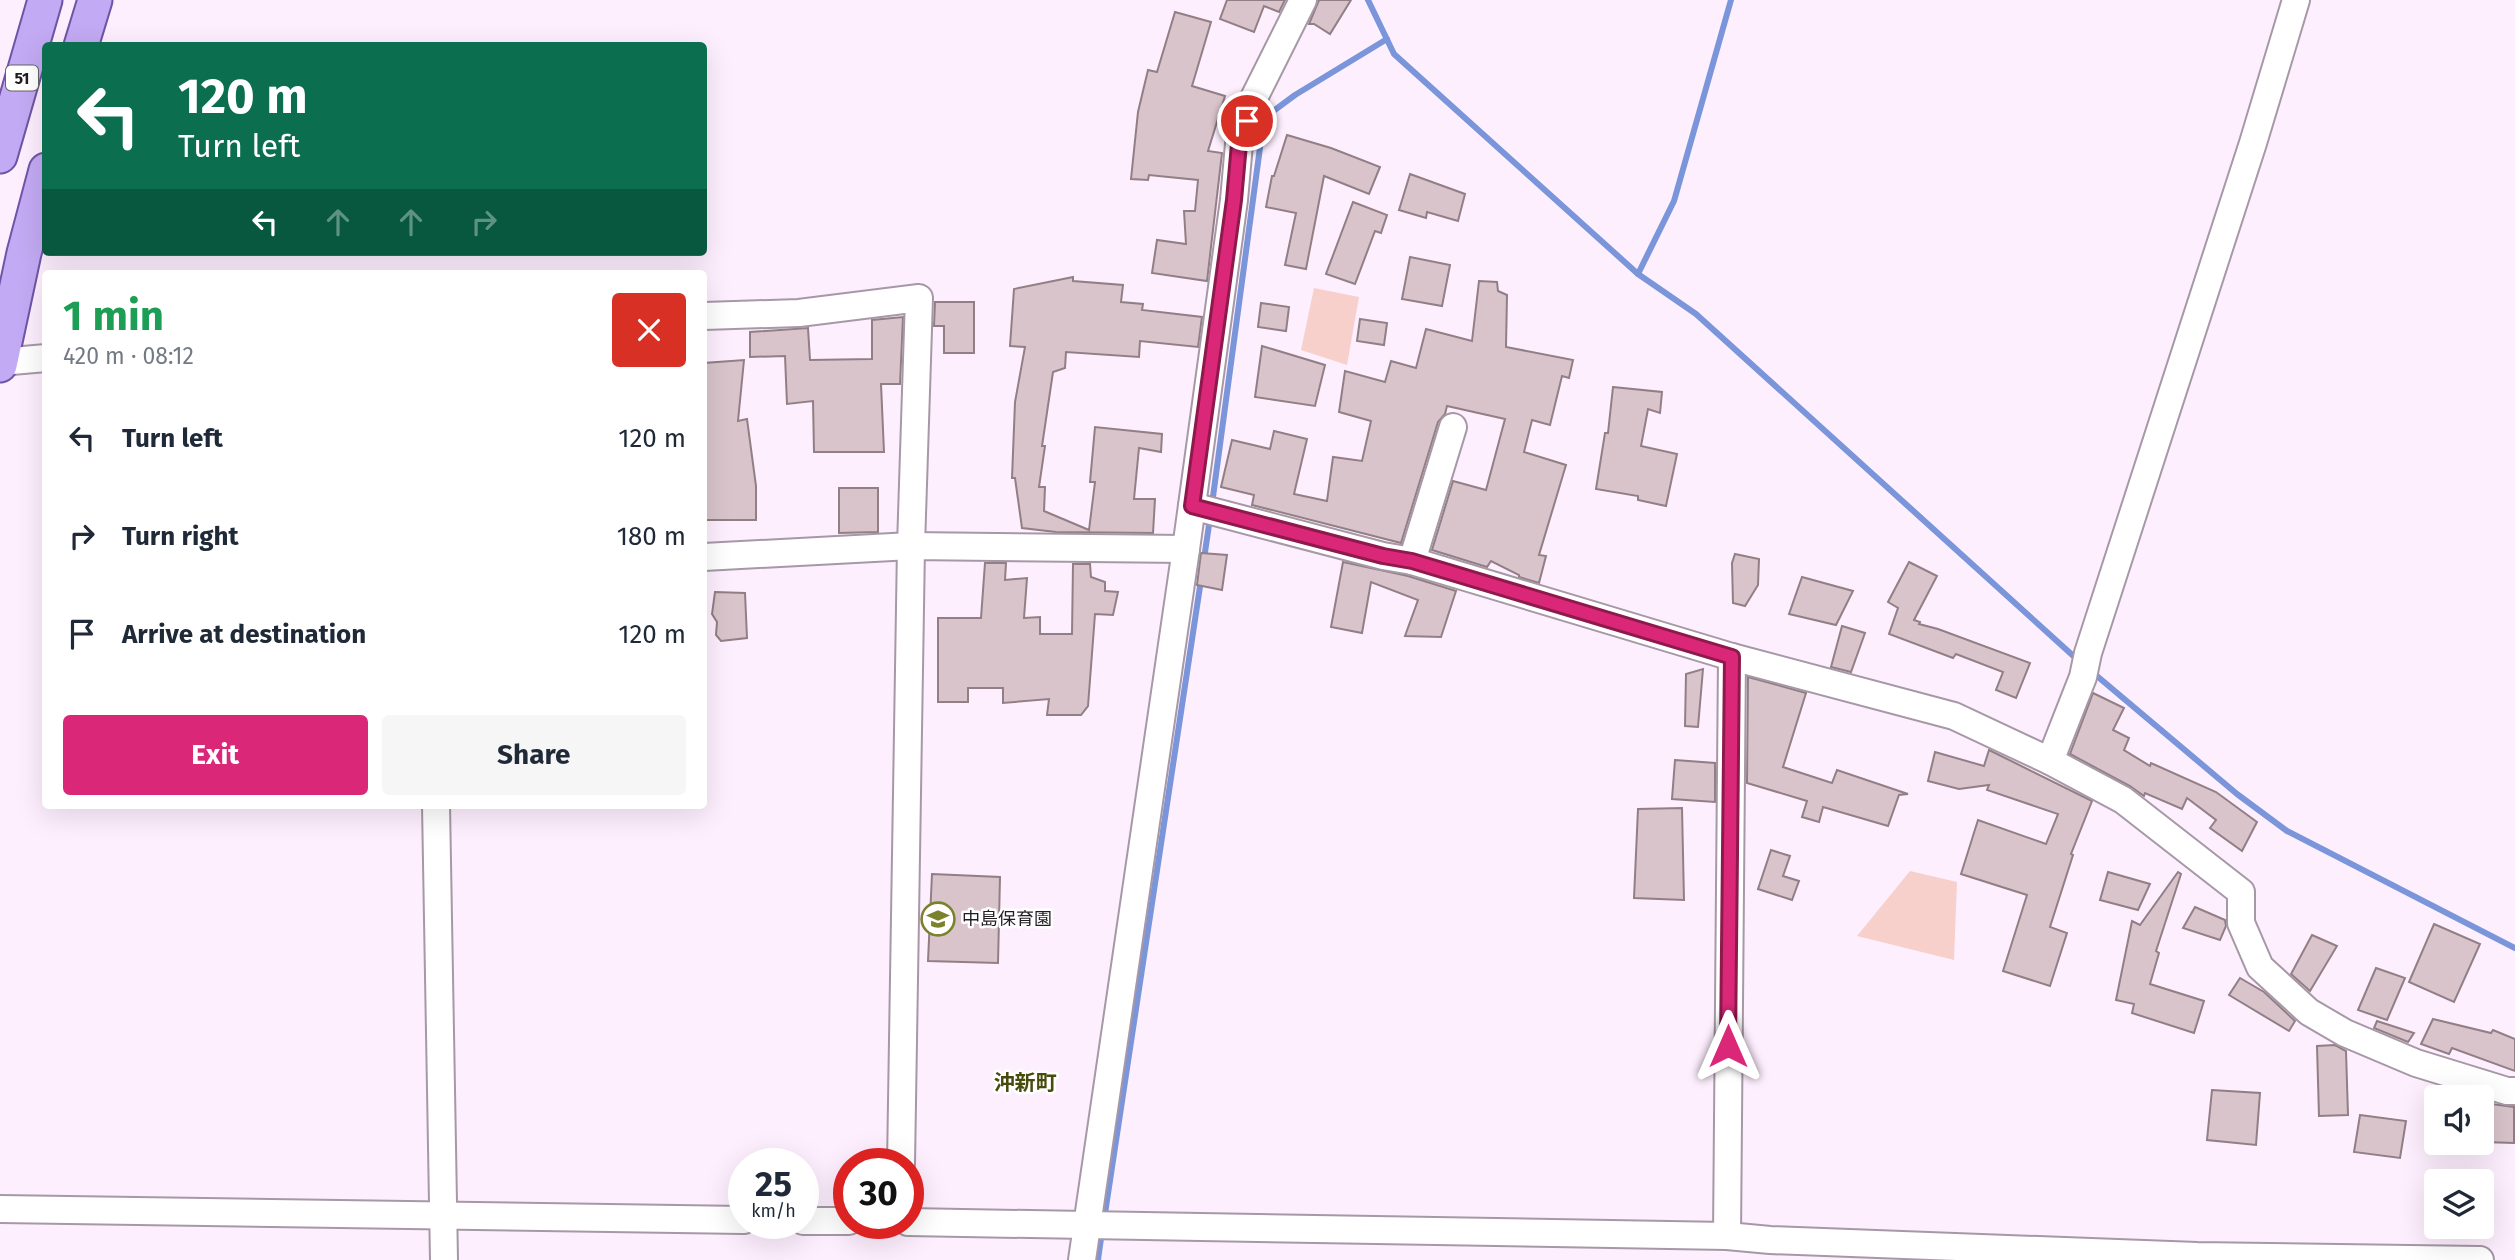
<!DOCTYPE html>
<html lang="en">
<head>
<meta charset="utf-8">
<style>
  body { margin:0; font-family:"Fira Sans","Noto Sans JP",sans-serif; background:#f6f6f7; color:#1f2937; height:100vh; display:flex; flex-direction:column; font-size:26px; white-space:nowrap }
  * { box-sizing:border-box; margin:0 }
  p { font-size:23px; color:#747a83 }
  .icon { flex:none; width:38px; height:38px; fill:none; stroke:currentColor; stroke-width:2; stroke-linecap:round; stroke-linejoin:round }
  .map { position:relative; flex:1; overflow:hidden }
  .details { position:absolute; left:42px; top:270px; width:665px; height:539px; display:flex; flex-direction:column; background:#fff; border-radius:7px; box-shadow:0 7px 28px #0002 }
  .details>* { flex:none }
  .guide { position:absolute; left:42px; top:42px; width:665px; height:214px; border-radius:7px; box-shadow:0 7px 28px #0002; background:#0b6e4f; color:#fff; overflow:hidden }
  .tools { position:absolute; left:2424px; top:1085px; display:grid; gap:14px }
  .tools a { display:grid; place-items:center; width:70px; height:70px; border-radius:7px; background:#fff; box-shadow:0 7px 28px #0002; font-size:35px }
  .speed { position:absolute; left:728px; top:1148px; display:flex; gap:14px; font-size:35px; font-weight:700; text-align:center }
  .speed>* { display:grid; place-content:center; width:91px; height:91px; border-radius:50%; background:#fff; box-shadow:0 7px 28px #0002; line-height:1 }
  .speed small { font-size:18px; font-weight:400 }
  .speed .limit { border:10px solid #d22; background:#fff; color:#111 }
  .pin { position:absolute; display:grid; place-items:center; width:60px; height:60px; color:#fff; margin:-30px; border:4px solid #fff; border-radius:50%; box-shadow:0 2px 7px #0007 }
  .me { position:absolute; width:77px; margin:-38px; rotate:0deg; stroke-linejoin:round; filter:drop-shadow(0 0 5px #0008) }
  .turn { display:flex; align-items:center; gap:24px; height:147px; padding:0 21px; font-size:32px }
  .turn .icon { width:91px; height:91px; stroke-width:2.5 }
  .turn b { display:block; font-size:49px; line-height:60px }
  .lanes { display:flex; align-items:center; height:66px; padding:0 21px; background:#0003; justify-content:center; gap:35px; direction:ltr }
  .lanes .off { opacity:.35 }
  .round { display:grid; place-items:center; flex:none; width:74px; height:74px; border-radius:7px; background:#f6f6f7 }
  .overview { display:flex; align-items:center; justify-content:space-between; height:119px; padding:0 21px }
  h1 { font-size:42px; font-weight:700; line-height:52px; color:#1e9e55 }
  .cta { display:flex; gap:14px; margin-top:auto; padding:14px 21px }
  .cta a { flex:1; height:80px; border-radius:7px; background:#db2777; color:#fff; font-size:28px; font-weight:700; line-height:80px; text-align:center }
  .cta a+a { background:#f6f6f7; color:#1f2937 }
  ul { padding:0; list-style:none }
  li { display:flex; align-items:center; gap:21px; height:98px; padding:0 21px }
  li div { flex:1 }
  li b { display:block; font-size:26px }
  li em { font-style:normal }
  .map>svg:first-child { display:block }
  .green { fill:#f7d0cc }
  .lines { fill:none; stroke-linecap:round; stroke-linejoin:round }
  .stream { stroke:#7a95d9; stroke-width:6 }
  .building { fill:#d9c4cb; stroke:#927e85; stroke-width:2 }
  .minor-casing { stroke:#a698a6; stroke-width:30 }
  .major-casing { stroke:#7154a6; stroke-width:37 }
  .minor { stroke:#fff; stroke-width:26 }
  .major { stroke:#c3aaf4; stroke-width:33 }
  .route-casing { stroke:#8e194d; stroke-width:18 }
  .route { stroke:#db2777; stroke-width:12 }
  .labels { text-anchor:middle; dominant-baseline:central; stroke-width:5; stroke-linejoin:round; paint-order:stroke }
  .shield { fill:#fff; stroke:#656165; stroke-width:2 }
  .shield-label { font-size:16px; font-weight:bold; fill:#231d23 }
  .poi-label { font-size:18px; fill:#231d23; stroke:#fff; text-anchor:start }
  .quarter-label { font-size:21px; font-weight:bold; fill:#474b0e; stroke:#fff }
</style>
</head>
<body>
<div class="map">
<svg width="2515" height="1260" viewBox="0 0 2515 1260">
  <rect width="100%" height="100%" fill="#feeffe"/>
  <g class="green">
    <polygon points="1314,288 1359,297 1347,365 1301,350"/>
    <polygon points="1910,871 1957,882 1954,960 1857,936"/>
  </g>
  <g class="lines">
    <g class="stream">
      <polyline points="1368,0 1394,54 1638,274 1696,314 2080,662"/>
      <polyline points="1638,274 1674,201 1731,0"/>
      <polyline points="1212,504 1264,118 1295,95 1387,39"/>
      <polyline points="1204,559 1210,518"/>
      <polyline points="2091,671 2237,794 2287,831 2515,948"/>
      <polyline points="1104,1220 1201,580"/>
      <polyline points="1098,1260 1102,1231"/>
    </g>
  </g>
  <g class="building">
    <polygon points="1227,0 1285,0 1279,12 1264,6 1254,32 1220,19"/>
    <polygon points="1319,0 1351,0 1330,34 1314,24 1309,24"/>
    <polygon points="1175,12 1211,22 1192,86 1225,96 1208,151 1222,153 1207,281 1152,273 1157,240 1186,244 1184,211 1195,211 1198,180 1149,175 1148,180 1131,179 1138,112 1148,70 1157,72"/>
    <polygon points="1287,135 1331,148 1380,167 1369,194 1324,176 1306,269 1285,265 1296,213 1266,207 1272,176 1274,176"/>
    <polygon points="1410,174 1465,194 1458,221 1427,212 1426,218 1399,210"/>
    <polygon points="1353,202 1387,215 1381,233 1375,231 1355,284 1326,274"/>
    <polygon points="1410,257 1450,265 1442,306 1402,299"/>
    <polygon points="1073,277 1073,281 1123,285 1121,302 1143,304 1142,310 1202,317 1198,347 1140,341 1139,357 1066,352 1065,368 1053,372 1042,446 1045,446 1039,487 1045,487 1044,511 1089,530 1095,482 1090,482 1095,427 1162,434 1161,452 1139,448 1134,499 1155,499 1153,533 1056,532 1022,528 1015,478 1012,478 1015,402 1025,347 1010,346 1014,289"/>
    <polygon points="1479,281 1497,282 1498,291 1507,295 1506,347 1573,360 1569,378 1562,376 1550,425 1532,420 1524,452 1566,465 1539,555 1546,556 1539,583 1519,577 1519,575 1491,561 1487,567 1432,550 1453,481 1486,490 1505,419 1447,406 1445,414 1438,422 1401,543 1252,505 1254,495 1221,487 1232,440 1270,449 1274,431 1307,439 1294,494 1327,501 1333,457 1362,461 1371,421 1339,412 1345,371 1385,382 1391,361 1416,368 1426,329 1472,341"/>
    <polygon points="935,302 974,302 974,353 944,353 944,326 934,326"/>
    <polygon points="1261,303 1289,307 1286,331 1258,327"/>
    <polygon points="903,317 900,384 881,384 884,452 814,452 813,401 787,404 785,356 750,357 750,332 808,328 810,360 872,359 872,320"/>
    <polygon points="1360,319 1387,323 1384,345 1357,341"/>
    <polygon points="1262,346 1325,365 1315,406 1255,397"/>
    <polygon points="744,360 738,421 747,419 756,486 756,520 704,520 704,363"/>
    <polygon points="1613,387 1662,392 1660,413 1648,409 1641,446 1677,454 1666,506 1638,500 1638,496 1596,489 1605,433 1608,433"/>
    <polygon points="839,488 878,488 878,532 839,533"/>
    <polygon points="1201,553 1227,555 1222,590 1197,585"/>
    <polygon points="1735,554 1759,559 1758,585 1745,606 1733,603 1732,563"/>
    <polygon points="1343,562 1408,576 1456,591 1441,637 1405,636 1418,600 1371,582 1362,633 1331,627"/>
    <polygon points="1909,562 1937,576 1914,620 1920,622 1919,624 1938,629 2030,663 2016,698 1996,690 2003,672 1956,654 1953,658 1889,634 1898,608 1888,602"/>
    <polygon points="985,563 1006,563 1005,580 1027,578 1024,618 1040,617 1040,634 1072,634 1073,564 1090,564 1091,577 1105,582 1105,591 1118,592 1113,615 1095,614 1088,706 1081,715 1047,715 1049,699 1003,703 1003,688 968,688 968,702 938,702 938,618 981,618"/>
    <polygon points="1802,577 1853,591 1836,625 1789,614"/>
    <polygon points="715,592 745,593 747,638 721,641 716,635 717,622 712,614"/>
    <polygon points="1842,626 1865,633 1851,672 1831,667"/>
    <polygon points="1703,669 1698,727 1685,726 1686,674"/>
    <polygon points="1748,677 1806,693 1783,767 1832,783 1837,770 1908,794 1899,795 1888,826 1823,807 1819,822 1802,817 1807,801 1747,783"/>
    <polygon points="2093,693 2124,708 2113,730 2129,738 2124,750 2150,766 2151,763 2216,792 2257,822 2242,851 2210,828 2216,820 2187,798 2182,809 2145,793 2144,796 2130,786 2070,754"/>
    <polygon points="1989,750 2092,801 2071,854 2073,855 2050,927 2067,933 2050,986 2003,971 2027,895 1961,874 1978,820 2046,844 2058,814 1987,790 1989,785 1959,789 1928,781 1935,752 1984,766"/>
    <polygon points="1675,760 1715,763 1715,802 1672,799"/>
    <polygon points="1682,808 1684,900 1634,898 1638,809"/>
    <polygon points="1771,850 1790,856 1783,876 1799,881 1792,900 1758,889"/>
    <polygon points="2108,872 2150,884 2138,910 2100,900"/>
    <polygon points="2178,872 2181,874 2156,951 2159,953 2150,984 2204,1001 2194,1033 2132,1013 2134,1004 2116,1000 2132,921 2140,925"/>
    <polygon points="932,874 1000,877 998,963 928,961"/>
    <polygon points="2195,907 2225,920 2226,926 2220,940 2183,928"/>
    <polygon points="2434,924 2480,944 2454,1002 2409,982"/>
    <polygon points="2312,935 2337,946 2310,991 2291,974"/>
    <polygon points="2376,968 2405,978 2387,1020 2358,1010"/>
    <polygon points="2240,978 2264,992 2295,1021 2289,1031 2229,995"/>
    <polygon points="2433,1019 2491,1033 2493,1030 2515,1039 2515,1071 2452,1048 2449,1054 2421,1044"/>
    <polygon points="2377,1021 2414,1033 2408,1042 2374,1028"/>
    <polygon points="2335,1045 2346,1051 2348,1115 2319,1116 2317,1046"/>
    <polygon points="2212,1090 2260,1093 2256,1145 2207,1140"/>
    <polygon points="2484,1103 2514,1107 2514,1143 2483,1142"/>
    <polygon points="2360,1115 2406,1121 2400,1158 2354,1152"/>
  </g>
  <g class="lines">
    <defs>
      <g id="minor">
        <polyline points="704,316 799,313 919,298 911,546 901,1164"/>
        <polyline points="0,362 46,358"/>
        <polyline points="1192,506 1383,556 1412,561 1732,657 1954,716 2050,761 2123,800 2241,892 2241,923 2260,967 2309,1012 2345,1033 2416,1063 2507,1091 2515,1091"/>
        <polyline points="704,557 911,546 1186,549"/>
        <polyline points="1412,561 1453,427"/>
        <polyline points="2050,761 2083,677 2088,653 2253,143 2296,0"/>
        <polyline points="436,805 444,1260"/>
        <polyline points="0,1209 744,1220"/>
        <polyline points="803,1221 849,1221"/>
        <polyline points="908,1222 1727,1236 1770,1240 2197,1256 2480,1260"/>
        <polyline points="1727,1236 1732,657"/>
        <polyline points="1082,1260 1186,549 1234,200 1239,144 1254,98 1303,0"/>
      </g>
      <g id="major">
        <polyline points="81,46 95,0"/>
        <polyline points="0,156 45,0"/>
        <polyline points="0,365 24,253 46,170"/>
      </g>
    </defs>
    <use href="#minor" class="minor-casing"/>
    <use href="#major" class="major-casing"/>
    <use href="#minor" class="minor"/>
    <use href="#major" class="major"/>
  </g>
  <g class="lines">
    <defs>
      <polyline id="route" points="1247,121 1239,144 1234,200 1192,506 1383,556 1412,561 1732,657 1728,1046"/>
    </defs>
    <use href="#route" class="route-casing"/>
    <use href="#route" class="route"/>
  </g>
  <defs>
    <symbol id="school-ring" viewBox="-11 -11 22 22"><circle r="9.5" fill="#fff" stroke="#7b822d" stroke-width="1.5"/><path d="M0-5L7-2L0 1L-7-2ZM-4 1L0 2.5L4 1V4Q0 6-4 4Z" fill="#7b822d"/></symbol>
  </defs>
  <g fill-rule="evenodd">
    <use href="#school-ring" x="919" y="900" width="38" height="38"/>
  </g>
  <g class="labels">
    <rect class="shield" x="6" y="65.5" width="32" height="25" rx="5"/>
    <g class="shield-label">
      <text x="22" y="78">51</text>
    </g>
    <g class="poi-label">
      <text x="962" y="919">中島保育園</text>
    </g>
    <g class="quarter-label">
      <text x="1025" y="1083">沖新町</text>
    </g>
  </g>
</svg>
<div class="tools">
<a><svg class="icon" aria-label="sound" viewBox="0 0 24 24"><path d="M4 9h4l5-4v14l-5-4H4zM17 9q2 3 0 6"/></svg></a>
<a><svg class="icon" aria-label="layers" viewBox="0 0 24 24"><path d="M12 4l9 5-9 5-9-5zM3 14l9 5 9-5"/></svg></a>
</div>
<div class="speed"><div>25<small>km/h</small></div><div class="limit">30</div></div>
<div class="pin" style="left:1247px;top:121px;background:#d93025"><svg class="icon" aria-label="arrive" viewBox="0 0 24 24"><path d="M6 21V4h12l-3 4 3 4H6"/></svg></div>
<svg class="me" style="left:1728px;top:1046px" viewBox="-20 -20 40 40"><path d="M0-17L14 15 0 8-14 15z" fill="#db2777" stroke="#fff" stroke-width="4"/></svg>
<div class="guide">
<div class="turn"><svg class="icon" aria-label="left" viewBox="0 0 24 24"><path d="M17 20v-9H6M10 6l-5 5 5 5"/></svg><div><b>120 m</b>Turn left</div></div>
<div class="lanes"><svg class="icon" aria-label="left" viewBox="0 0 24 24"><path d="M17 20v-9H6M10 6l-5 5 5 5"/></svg><svg class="icon off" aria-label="ahead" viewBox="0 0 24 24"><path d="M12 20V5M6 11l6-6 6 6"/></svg><svg class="icon off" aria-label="ahead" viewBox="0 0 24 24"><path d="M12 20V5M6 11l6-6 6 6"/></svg><svg class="icon off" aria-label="right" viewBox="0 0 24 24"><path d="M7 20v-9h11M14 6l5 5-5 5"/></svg></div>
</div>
<section class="details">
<div class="overview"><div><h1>1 min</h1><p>420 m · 08:12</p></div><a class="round" style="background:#d93025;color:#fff"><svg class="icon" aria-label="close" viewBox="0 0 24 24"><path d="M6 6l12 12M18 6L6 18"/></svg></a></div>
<ul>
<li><svg class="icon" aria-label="left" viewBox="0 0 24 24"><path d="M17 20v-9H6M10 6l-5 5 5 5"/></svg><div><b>Turn left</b></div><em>120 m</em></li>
<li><svg class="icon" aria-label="right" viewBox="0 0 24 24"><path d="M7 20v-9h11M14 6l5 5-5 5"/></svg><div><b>Turn right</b></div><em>180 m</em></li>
<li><svg class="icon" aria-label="arrive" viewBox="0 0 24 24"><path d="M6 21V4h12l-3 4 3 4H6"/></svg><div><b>Arrive at destination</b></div><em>120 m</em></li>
</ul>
<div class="cta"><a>Exit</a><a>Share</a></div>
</section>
</div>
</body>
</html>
